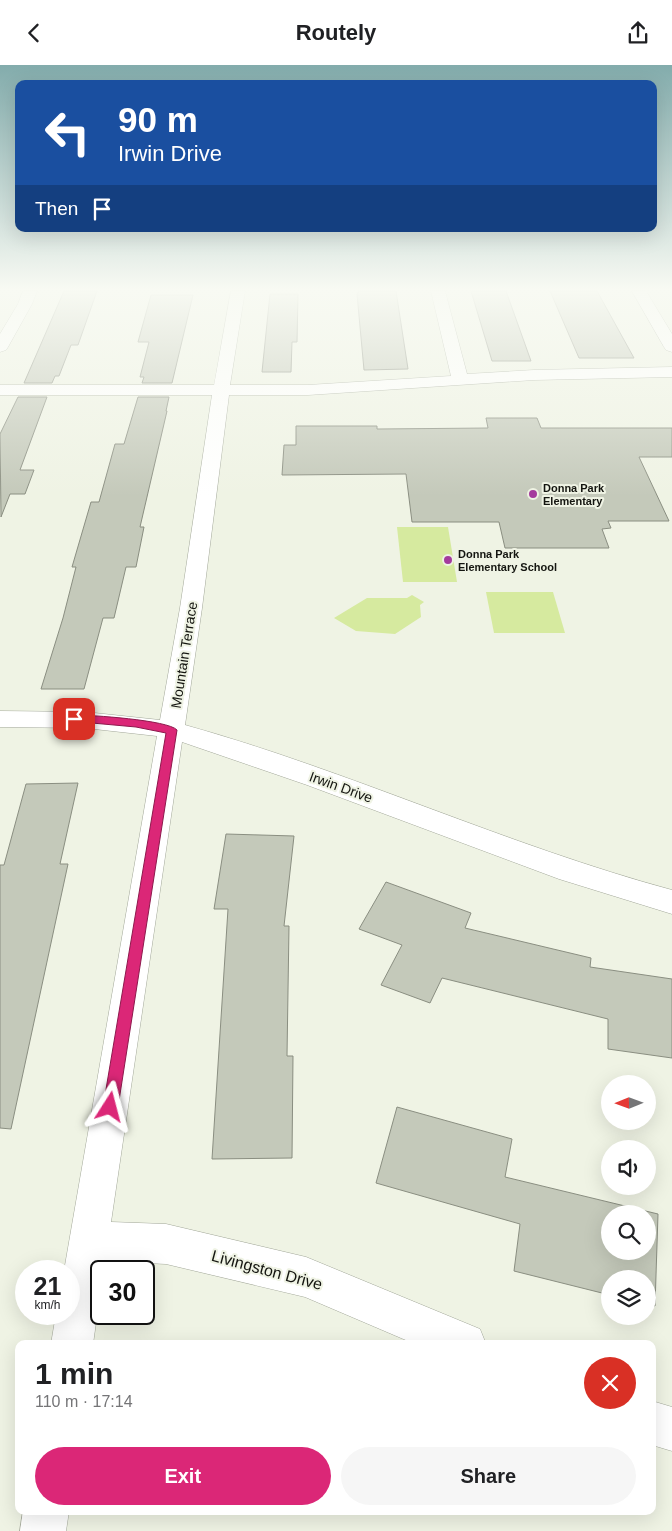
<!DOCTYPE html>
<html lang="en">
<head>
<meta charset="utf-8">
<style>
  body { margin:0; font-family:Helvetica,sans-serif; background:#f6f6f6; color:#202124; height:100vh; display:flex; flex-direction:column; font-size:19px; white-space:nowrap }
  * { box-sizing:border-box; margin:0 }
  p { font-size:16px; color:#757577 }
  .icon { flex:none; width:28px; height:28px; fill:none; stroke:currentColor; stroke-width:2; stroke-linecap:round; stroke-linejoin:round }
  .map { position:relative; flex:1; overflow:hidden }
  .side { position:absolute; left:15px; top:1275px; width:641px; height:175px; display:flex; flex-direction:column; background:#fff; border-radius:10px; box-shadow:0 5px 20px #0002 }
  .side>* { flex:none }
  .guide { position:absolute; left:15px; top:15px; width:642px; height:152px; border-radius:10px; box-shadow:0 5px 20px #0002; background:#1a4fa0; color:#fff; overflow:hidden }
  .needle { width:32px; rotate:269deg }
  .controls { position:absolute; left:601px; top:1010px; display:grid; gap:10px }
  .controls a { display:grid; place-items:center; width:55px; height:55px; border-radius:50%; background:#fff; box-shadow:0 5px 20px #0002; font-size:25px }
  .speed { position:absolute; left:15px; top:1195px; display:flex; gap:10px; font-size:25px; font-weight:700; text-align:center }
  .speed>* { display:grid; place-content:center; width:65px; height:65px; border-radius:50%; background:#fff; box-shadow:0 5px 20px #0002; line-height:1 }
  .speed small { font-size:12px; font-weight:400 }
  .speed .limit { border:2px solid #111; border-radius:8px; background:#fff; color:#111 }
  .pin { position:absolute; display:grid; place-items:center; width:42px; height:42px; color:#fff; margin:-21px; border-radius:10px; box-shadow:0 2px 8px #0006 }
  .me { position:absolute; width:55px; margin:-28px; rotate:9deg; stroke-linejoin:round; filter:drop-shadow(0 0 4px #0008) }
  .turn { display:flex; align-items:center; gap:18px; height:105px; padding:0 20px; font-size:22px }
  .turn .icon { width:65px; height:65px; stroke-width:2.5 }
  .turn b { display:block; font-size:35px; line-height:42px }
  .then { display:flex; align-items:center; height:48px; padding:0 20px; background:#0003; gap:10px; font-size:19px }
  .round { display:grid; place-items:center; flex:none; width:52px; height:52px; border-radius:26px; background:#f6f6f6 }
  .summary { display:flex; align-items:center; justify-content:space-between; height:85px; padding:0 20px }
  h1 { font-size:30px; font-weight:700; line-height:38px }
  .cta { display:flex; gap:10px; margin-top:auto; padding:10px 20px }
  .cta a { flex:1; height:58px; border-radius:30px; background:#db2777; color:#fff; font-size:20px; font-weight:700; line-height:58px; text-align:center }
  .cta a+a { background:#f6f6f6; color:#202124 }
  header { display:flex; justify-content:space-between; align-items:center; height:65px; padding:0 20px; background:#fff; font-size:22px; font-weight:700 }
  .map>svg:first-child { display:block }
  .green { fill:#d6ea9f }
  .building { fill:#c4c9ba; stroke:#8a8e81; fill-rule:evenodd }
  .lines { fill:none; stroke-linecap:round; stroke-linejoin:round }
  .street-casing { stroke:#a3a89a; stroke-width:1 }
  .street { fill:#fff; fill-rule:evenodd }
  .route { fill:#db2777; stroke:#8e194d }
  .poi-dot { fill:#a43b9d; stroke:#eff3e4; stroke-width:2 }
  .labels { text-anchor:middle; dominant-baseline:central; stroke-width:4; stroke-linejoin:round; paint-order:stroke }
  .far-poi-label { font-size:11px; font-weight:bold; fill:#141510; stroke:#eff3e4; text-anchor:start }
  .street-label { font-size:14px; fill:#141510; stroke:#eff3e4 }
  .near-street-label { font-size:16px; fill:#141510; stroke:#eff3e4 }
</style>
</head>
<body>
<header><svg class="icon" aria-label="back" viewBox="0 0 24 24"><path d="M15 5l-7 7 7 7"/></svg>Routely<svg class="icon" aria-label="share" viewBox="0 0 24 24"><path d="M12 15V3M7 8l5-5 5 5M5 13v7h14v-7"/></svg></header>
<div class="map">
<svg width="672" height="1466" viewBox="0 0 672 1466">
  <rect width="100%" height="100%" fill="#eff3e4"/>
  <g class="green">
    <polygon points="397,462 448,462 457,517 403,517"/>
    <polygon points="486,527 553,527 565,568 494,568"/>
    <polygon points="412,530 424,537 420,540 421,552 395,569 356,566 334,553 367,533 407,533"/>
  </g>
  <g class="building">
    <polygon points="64,226 97,226 78,280 71,280 59,311 55,311 52,318 24,318"/>
    <polygon points="359,226 396,226 408,304 364,305 357,229"/>
    <polygon points="471,226 506,226 531,296 492,296"/>
    <polygon points="550,226 597,226 634,293 579,293"/>
    <polygon points="270,229 298,229 297,277 292,277 291,307 262,307"/>
    <polygon points="151,230 193,230 172,318 142,318 144,312 140,312 149,277 138,277"/>
    <polygon points="18,332 47,332 20,405 34,405 25,429 10,429 1,452 0,369"/>
    <polygon points="138,332 169,332 166,346 167,346 140,462 144,462 136,502 126,502 114,553 103,553 84,624 41,624 63,553 76,502 72,502 91,437 99,437 115,379 124,379"/>
    <polygon points="486,353 537,353 541,363 672,363 672,392 639,392 669,456 608,456 611,463 602,464 609,483 505,483 499,457 412,457 406,409 282,410 284,380 296,380 296,361 377,361 377,364 488,363"/>
    <polygon points="78,718 60,799 68,799 11,1064 0,1063 0,800 4,800 26,719"/>
    <polygon points="226,769 294,771 284,861 289,861 287,991 293,991 292,1093 212,1094 228,844 214,844"/>
    <polygon points="386,817 471,848 465,863 591,893 590,902 672,914 672,993 608,984 608,954 442,913 430,938 381,920 402,880 359,864"/>
    <path d="M 397,1042 L 512,1074 L 505,1112 L 658,1149 L 655,1241 L 648,1239 L 648,1214 L 610,1214 L 610,1230 L 514,1206 L 520,1159 L 376,1118 ZM 610,1149 L 648,1149 L 648,1186 L 610,1186 Z"/>
  </g>
  <g class="lines">
    <defs>
      <g id="street">
        <polygon points="23,226 37,226 32,239 8,282 6,285 0,287 0,269 18,239"/>
        <path d="M 231,226 L 245,226 L 230,320 L 308,320 L 451,311 L 431,226 L 445,226 L 467,309 L 534,305 L 672,302 L 672,312 L 534,315 L 308,330 L 229,330 L 202,543 L 185,660 C 350,706 506,780 672,825 L 672,849 L 559,814 L 307,720 L 182,677 L 111,1157 L 166,1159 L 306,1192 L 480,1264 L 486,1279 L 415,1279 L 305,1232 L 166,1199 L 105,1196 L 104,1206 L 101,1206 L 101,1222 L 93,1279 L 51,1279 L 56,1249 L 69,1249 L 69,1206 L 64,1206 L 157,671 L 85,663 L 0,662 L 0,646 L 85,647 L 160,655 L 180,543 L 212,330 L 0,330 L 0,320 L 214,320 Z"/>
        <polygon points="632,226 646,226 672,269 672,287 666,285 664,282"/>
        <polygon points="652,1336 672,1342 672,1386 652,1380"/>
        <polygon points="23,1446 69,1446 66,1466 20,1466"/>
      </g>
    </defs>
    <use href="#street" class="street-casing"/>
    <use href="#street" class="street"/>
  </g>
  <linearGradient id="sky" x2="0" y2="1"><stop stop-color="#83acac"/><stop offset="0.52" stop-color="#f8faf3"/><stop offset="1" stop-color="#f8faf3" stop-opacity="0"/></linearGradient>
  <rect width="672" height="431" fill="url(#sky)"/>
  <path class="route" d="M 74,650 C 91,650 168,655 177,665 L 118,1042 L 116,1047 L 110,1049 L 105,1047 L 103,1042 L 166,668 L 136,662 L 70,656 L 69,654 Z"/>
  <g class="poi-dot">
    <circle cx="533" cy="429" r="5"/>
    <circle cx="448" cy="495" r="5"/>
  </g>
  <g class="labels">
    <g class="far-poi-label">
      <text x="543" y="423">Donna Park<tspan x="543" dy="13">Elementary</tspan></text>
      <text x="458" y="489">Donna Park<tspan x="458" dy="13">Elementary School</tspan></text>
    </g>
    <g class="street-label">
      <text transform="translate(184 590) rotate(-81)">Mountain Terrace</text>
      <text transform="translate(341 722) rotate(20)">Irwin Drive</text>
    </g>
    <g class="near-street-label">
      <text transform="translate(267 1205) rotate(15)">Livingston Drive</text>
    </g>
  </g>
</svg>
<div class="controls">
<a><svg class="needle" viewBox="-14 -14 28 28"><path d="M0-13l5 13h-10z" fill="#e53935"/><path d="M0 13l5-13h-10z" fill="#757577"/></svg></a>
<a><svg class="icon" aria-label="sound" viewBox="0 0 24 24"><path d="M4 9h4l5-4v14l-5-4H4zM17 9q2 3 0 6"/></svg></a>
<a><svg class="icon" aria-label="search" viewBox="0 0 24 24"><circle cx="10" cy="10" r="6"/><path d="M15 15l6 6"/></svg></a>
<a><svg class="icon" aria-label="layers" viewBox="0 0 24 24"><path d="M12 4l9 5-9 5-9-5zM3 14l9 5 9-5"/></svg></a>
</div>
<div class="speed"><div>21<small>km/h</small></div><div class="limit">30</div></div>
<div class="pin" style="left:74px;top:654px;background:#d93025"><svg class="icon" aria-label="arrive" viewBox="0 0 24 24"><path d="M6 21V4h12l-3 4 3 4H6"/></svg></div>
<svg class="me" style="left:110px;top:1042px" viewBox="-20 -20 40 40"><path d="M0-17L14 15 0 8-14 15z" fill="#db2777" stroke="#fff" stroke-width="4"/></svg>
<div class="guide">
<div class="turn"><svg class="icon" aria-label="left" viewBox="0 0 24 24"><path d="M17 20v-9H6M10 6l-5 5 5 5"/></svg><div><b>90 m</b>Irwin Drive</div></div>
<div class="then">Then<svg class="icon" aria-label="arrive" viewBox="0 0 24 24"><path d="M6 21V4h12l-3 4 3 4H6"/></svg></div>
</div>
<section class="side">
<div class="summary"><div><h1>1 min</h1><p>110 m · 17:14</p></div><a class="round" style="background:#d93025;color:#fff"><svg class="icon" aria-label="close" viewBox="0 0 24 24"><path d="M6 6l12 12M18 6L6 18"/></svg></a></div>
<div class="cta"><a>Exit</a><a>Share</a></div>
</section>
</div>
</body>
</html>
